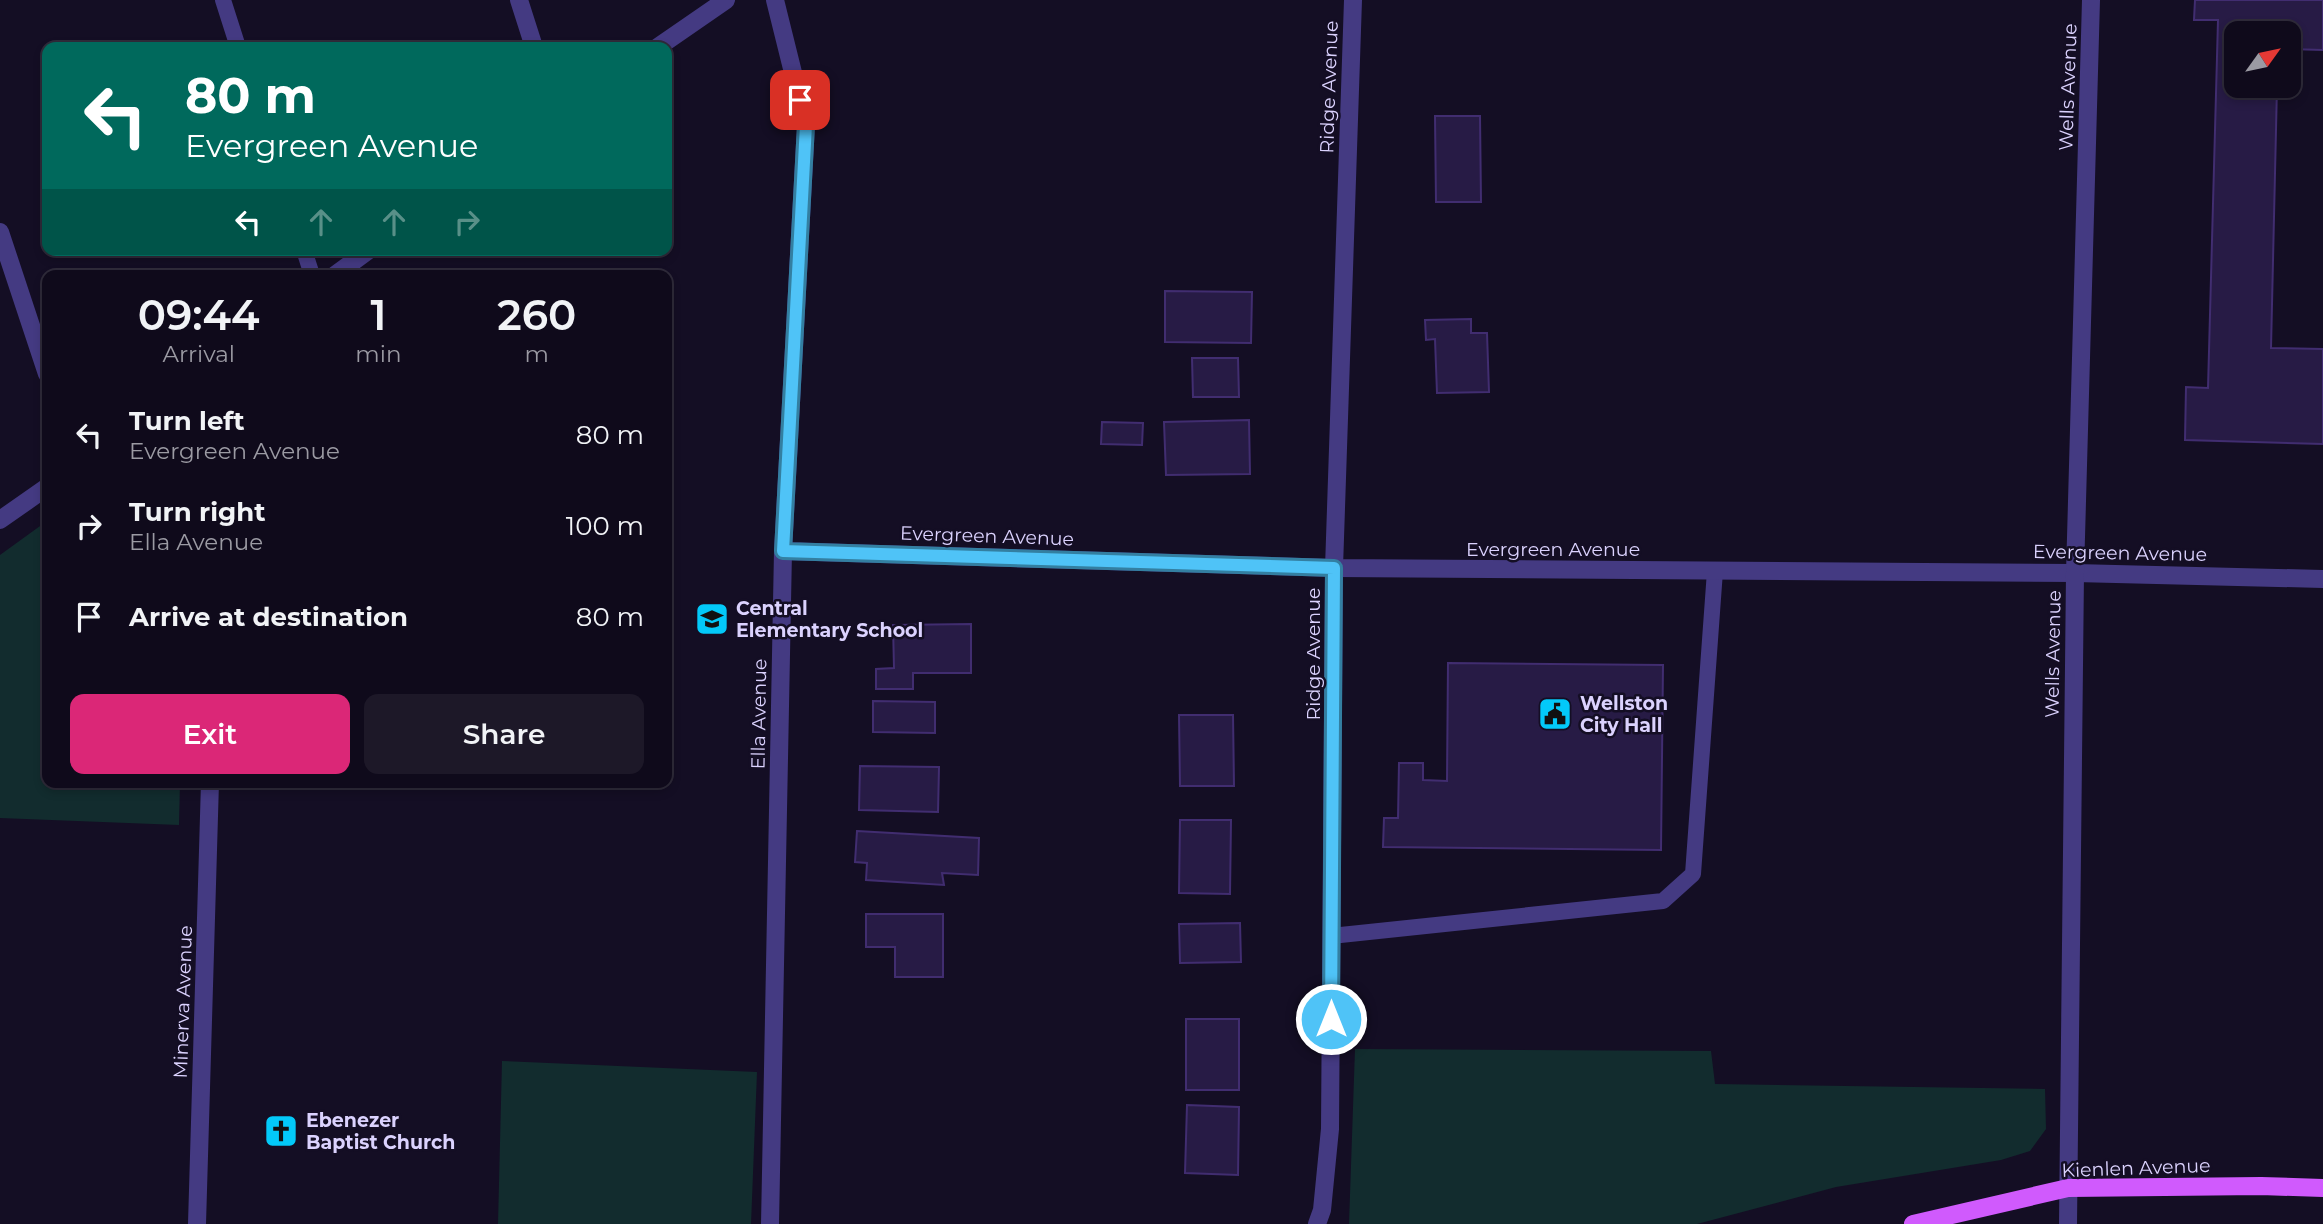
<!DOCTYPE html>
<html lang="en">
<head>
<meta charset="utf-8">
<style>
  body { margin:0; font-family:Montserrat,sans-serif; background:#1d1828; color:#f1f3f6; height:100vh; display:flex; flex-direction:column; font-size:26px; white-space:nowrap }
  * { box-sizing:border-box; margin:0 }
  p { font-size:23px; color:#9b9aa3 }
  .icon { flex:none; width:38px; height:38px; fill:none; stroke:currentColor; stroke-width:2; stroke-linecap:round; stroke-linejoin:round }
  .map { position:relative; flex:1; overflow:hidden }
  .sheet { position:absolute; left:42px; top:270px; width:630px; height:518px; display:flex; flex-direction:column; background:#0f0a1b; border-radius:14px; box-shadow:0 4px 10px #0003,0 0 0 2px #2f2b3a }
  .sheet>* { flex:none }
  .hud { position:absolute; left:42px; top:42px; width:630px; height:214px; border-radius:14px; box-shadow:0 4px 10px #0003,0 0 0 2px #2f2b3a; background:#00695c; color:#fff; overflow:hidden }
  .needle { width:46px; rotate:57deg }
  .controls { position:absolute; left:2224px; top:21px; display:grid; gap:14px }
  .controls a { display:grid; place-items:center; width:77px; height:77px; border-radius:14px; background:#0f0a1b; box-shadow:0 4px 10px #0003,0 0 0 2px #2f2b3a; font-size:35px }
  .pin { position:absolute; display:grid; place-items:center; width:60px; height:60px; color:#fff; margin:-30px; border-radius:14px; box-shadow:0 4px 10px #0006 }
  .me { position:absolute; width:77px; margin:-38px; rotate:0deg; stroke-linejoin:round; filter:drop-shadow(0 0 5px #0008) }
  .turn { display:flex; align-items:center; gap:24px; height:147px; padding:0 28px; font-size:32px }
  .turn .icon { width:91px; height:91px; stroke-width:2.5 }
  .turn b { display:block; font-size:49px; line-height:60px }
  .lanes { display:flex; align-items:center; height:66px; padding:0 28px; background:#0003; justify-content:center; gap:35px; direction:ltr }
  .lanes .off { opacity:.35 }
  .eta { display:flex; justify-content:space-evenly; align-items:center; height:119px; text-align:center }
  .eta b { font-size:42px; font-weight:600; line-height:49px }
  .primary-button { display:flex; gap:14px; margin-top:auto; padding:14px 28px }
  .primary-button a { flex:1; height:80px; border-radius:14px; background:#db2777; color:#fff; font-size:28px; font-weight:600; line-height:80px; text-align:center }
  .primary-button a+a { background:#1d1828; color:#f1f3f6 }
  ul { padding:0; list-style:none }
  li { display:flex; align-items:center; gap:21px; height:91px; padding:0 28px }
  li div { flex:1 }
  li b { display:block; font-size:26px }
  li em { font-style:normal }
  .map>svg:first-child { display:block }
  .green { fill:#122c2e }
  .building { fill:#271b45; stroke:#412d70; stroke-width:2 }
  .lines { fill:none; stroke-linecap:round; stroke-linejoin:round }
  .service { stroke:#443a82; stroke-width:16 }
  .minor { stroke:#443a82; stroke-width:18 }
  .primary { stroke:#d05afd; stroke-width:18 }
  .route-casing { stroke:#337fa1; stroke-width:18 }
  .route { stroke:#4fc3f7; stroke-width:12 }
  .labels { text-anchor:middle; dominant-baseline:central; stroke-width:5; stroke-linejoin:round; paint-order:stroke }
  .street-label { font-size:19px; fill:#dbd2fe; stroke:#140e24 }
  .poi-label { font-size:19px; font-weight:bold; fill:#dbd2fe; stroke:#140e24; text-anchor:start }
</style>
</head>
<body>
<div class="map">
<svg width="2323" height="1224" viewBox="0 0 2323 1224">
  <rect width="100%" height="100%" fill="#140e24"/>
  <g class="green">
    <polygon points="47,521 47,782 180,782 179,825 0,818 0,555"/>
    <polygon points="1355,1049 1711,1051 1715,1084 2045,1089 2046,1129 2030,1151 2001,1160 1836,1187 1697,1224 1349,1224"/>
    <polygon points="502,1061 757,1072 751,1224 498,1224"/>
  </g>
  <g class="building">
    <polygon points="2195,0 2323,0 2323,50 2289,49 2289,33 2236,33 2236,86 2277,86 2271,348 2323,349 2323,444 2185,440 2186,387 2208,388 2218,20 2194,20"/>
    <polygon points="1435,116 1480,116 1481,202 1436,202"/>
    <polygon points="1165,291 1252,292 1251,343 1165,342"/>
    <polygon points="1471,319 1471,333 1487,333 1489,392 1437,393 1435,339 1426,340 1425,320"/>
    <polygon points="1192,358 1238,358 1239,397 1193,397"/>
    <polygon points="1249,420 1250,474 1166,475 1164,422"/>
    <polygon points="1102,422 1143,423 1142,445 1101,444"/>
    <polygon points="971,624 971,673 913,673 913,689 876,689 876,669 894,668 893,625"/>
    <polygon points="1448,663 1663,665 1661,850 1383,847 1384,818 1398,818 1399,763 1423,763 1423,780 1447,781"/>
    <polygon points="873,701 935,702 935,733 873,732"/>
    <polygon points="1179,715 1233,715 1234,786 1180,786"/>
    <polygon points="860,766 939,767 938,812 859,810"/>
    <polygon points="1180,820 1231,820 1230,894 1179,893"/>
    <polygon points="857,831 979,838 978,875 942,873 944,885 866,880 867,863 855,862"/>
    <polygon points="866,914 943,914 943,977 895,977 895,947 866,947"/>
    <polygon points="1240,923 1241,962 1180,963 1179,924"/>
    <rect x="1186" y="1019" width="53" height="71"/>
    <polygon points="1187,1105 1239,1107 1238,1175 1185,1173"/>
  </g>
  <g class="lines">
    <g class="service">
      <polyline points="223,0 238,47"/>
      <polyline points="304,250 312,275"/>
      <polyline points="1331,936 1663,901 1693,874 1715,571"/>
    </g>
    <g class="minor">
      <polyline points="519,0 534,47"/>
      <polyline points="658,47 726,0"/>
      <polyline points="0,232 47,374"/>
      <polyline points="335,275 369,250"/>
      <polyline points="0,520 47,487"/>
      <polyline points="783,551 1334,568 2075,573 2323,579"/>
      <polyline points="197,1224 210,782"/>
      <polyline points="770,1224 783,551 806,125 775,0"/>
      <polyline points="1317,1224 1322,1210 1330,1129 1334,568 1353,0"/>
      <polyline points="2068,1224 2075,573 2091,0"/>
    </g>
    <polyline class="primary" points="1913,1224 2068,1188 2261,1186 2323,1188"/>
  </g>
  <g class="lines">
    <defs>
      <polyline id="route" points="800,100 806,125 783,551 1334,568 1331,1019"/>
    </defs>
    <use href="#route" class="route-casing"/>
    <use href="#route" class="route"/>
  </g>
  <defs>
    <symbol id="school-square" viewBox="-11 -11 22 22"><rect x="-9" y="-9" width="18" height="18" rx="4" fill="#03c9f9" stroke="#140e24"/><path d="M0-5L7-2L0 1L-7-2ZM-4 1L0 2.5L4 1V4Q0 6-4 4Z" fill="#111"/></symbol>
    <symbol id="civic-square" viewBox="-11 -11 22 22"><rect x="-9" y="-9" width="18" height="18" rx="4" fill="#03c9f9" stroke="#140e24"/><path d="M-.6-6.5H3V-4.5H.6V-3L4-1V1h2V6H-6V1h2V-1L-.6-3ZM-1.2 2.5V6h2.4V2.5Z" fill="#111"/></symbol>
    <symbol id="church-square" viewBox="-11 -11 22 22"><rect x="-9" y="-9" width="18" height="18" rx="4" fill="#03c9f9" stroke="#140e24"/><path d="M-1.2-6h2.4v3.5h3.3v2.4h-3.3V6h-2.4V-.1h-3.3v-2.4h3.3Z" fill="#111"/></symbol>
  </defs>
  <g fill-rule="evenodd">
    <use href="#school-square" x="693" y="600" width="38" height="38"/>
    <use href="#civic-square" x="1536" y="695" width="38" height="38"/>
    <use href="#church-square" x="262" y="1112" width="38" height="38"/>
  </g>
  <g class="labels">
    <g class="street-label">
      <text transform="translate(1329 87) rotate(-88)">Ridge Avenue</text>
      <text transform="translate(2068 87) rotate(-88)">Wells Avenue</text>
      <text transform="translate(987 536) rotate(2)">Evergreen Avenue</text>
      <text x="1553" y="549">Evergreen Avenue</text>
      <text transform="translate(2120 553) rotate(1)">Evergreen Avenue</text>
      <text transform="translate(1313 654) rotate(-90)">Ridge Avenue</text>
      <text transform="translate(2053 654) rotate(-89)">Wells Avenue</text>
      <text transform="translate(759 714) rotate(-89)">Ella Avenue</text>
      <text transform="translate(183 1002) rotate(-88)">Minerva Avenue</text>
      <text transform="translate(2136 1168) rotate(-2)">Kienlen Avenue</text>
    </g>
    <g class="poi-label">
      <text x="736" y="608">Central<tspan x="736" dy="22">Elementary School</tspan></text>
      <text x="1580" y="703">Wellston<tspan x="1580" dy="22">City Hall</tspan></text>
      <text x="306" y="1120">Ebenezer<tspan x="306" dy="22">Baptist Church</tspan></text>
    </g>
  </g>
</svg>
<div class="controls">
<a><svg class="needle" viewBox="-14 -14 28 28"><path d="M0-13l5 13h-10z" fill="#e53935"/><path d="M0 13l5-13h-10z" fill="#9b9aa3"/></svg></a>
</div>
<div class="pin" style="left:800px;top:100px;background:#d93025"><svg class="icon" aria-label="arrive" viewBox="0 0 24 24"><path d="M6 21V4h12l-3 4 3 4H6"/></svg></div>
<svg class="me" style="left:1331px;top:1019px" viewBox="-20 -20 40 40"><circle r="17" fill="#4fc3f7" stroke="#fff" stroke-width="3"/><path d="M0-11L8 9 0 5-8 9z" fill="#fff"/></svg>
<div class="hud">
<div class="turn"><svg class="icon" aria-label="left" viewBox="0 0 24 24"><path d="M17 20v-9H6M10 6l-5 5 5 5"/></svg><div><b>80 m</b>Evergreen Avenue</div></div>
<div class="lanes"><svg class="icon" aria-label="left" viewBox="0 0 24 24"><path d="M17 20v-9H6M10 6l-5 5 5 5"/></svg><svg class="icon off" aria-label="ahead" viewBox="0 0 24 24"><path d="M12 20V5M6 11l6-6 6 6"/></svg><svg class="icon off" aria-label="ahead" viewBox="0 0 24 24"><path d="M12 20V5M6 11l6-6 6 6"/></svg><svg class="icon off" aria-label="right" viewBox="0 0 24 24"><path d="M7 20v-9h11M14 6l5 5-5 5"/></svg></div>
</div>
<section class="sheet">
<div class="eta">
<div><b>09:44</b><p>Arrival</p></div>
<div><b>1</b><p>min</p></div>
<div><b>260</b><p>m</p></div>
</div>
<ul>
<li><svg class="icon" aria-label="left" viewBox="0 0 24 24"><path d="M17 20v-9H6M10 6l-5 5 5 5"/></svg><div><b>Turn left</b><p>Evergreen Avenue</p></div><em>80 m</em></li>
<li><svg class="icon" aria-label="right" viewBox="0 0 24 24"><path d="M7 20v-9h11M14 6l5 5-5 5"/></svg><div><b>Turn right</b><p>Ella Avenue</p></div><em>100 m</em></li>
<li><svg class="icon" aria-label="arrive" viewBox="0 0 24 24"><path d="M6 21V4h12l-3 4 3 4H6"/></svg><div><b>Arrive at destination</b></div><em>80 m</em></li>
</ul>
<div class="primary-button"><a>Exit</a><a>Share</a></div>
</section>
</div>
</body>
</html>
